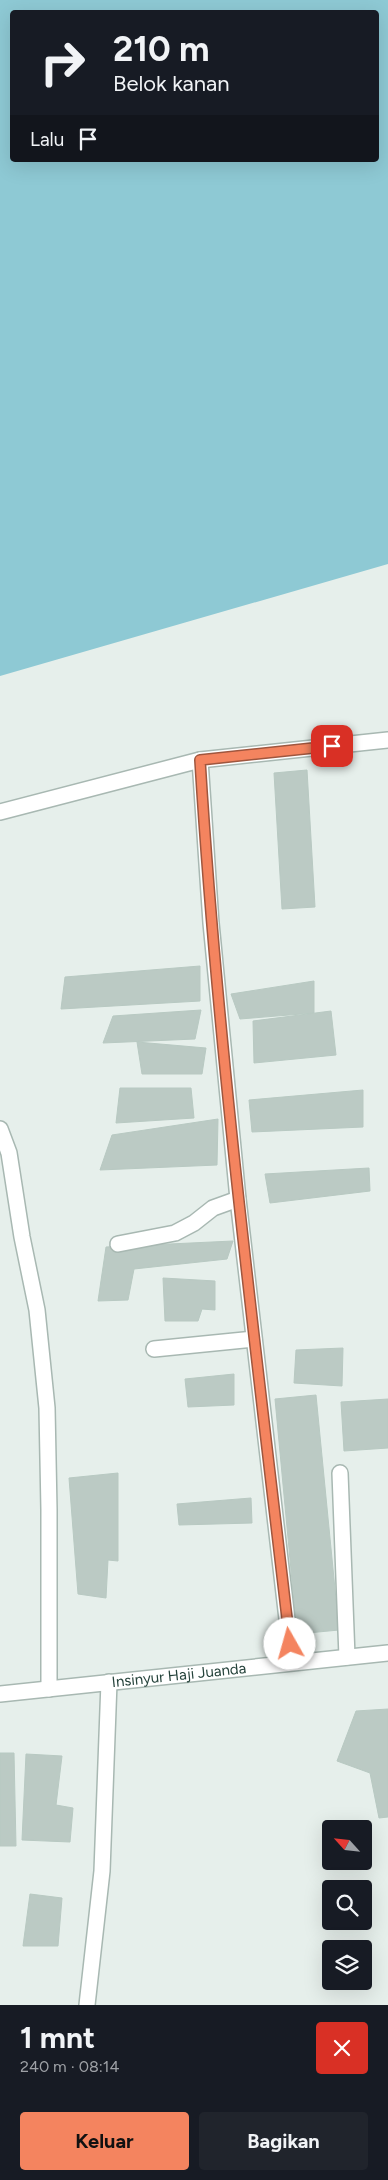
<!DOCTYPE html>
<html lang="id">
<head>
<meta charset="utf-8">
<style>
  body { margin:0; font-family:Figtree,sans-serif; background:#20242c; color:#f1f3f6; height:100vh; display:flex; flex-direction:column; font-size:19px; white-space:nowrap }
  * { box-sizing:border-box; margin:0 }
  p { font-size:16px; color:#9ea1a6 }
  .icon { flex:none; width:28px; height:28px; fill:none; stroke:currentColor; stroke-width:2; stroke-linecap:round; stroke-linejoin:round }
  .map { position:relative; height:2005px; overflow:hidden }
  .details { display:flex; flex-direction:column; background:#171b24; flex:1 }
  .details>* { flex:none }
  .banner { position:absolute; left:10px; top:10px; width:369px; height:152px; border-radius:5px; box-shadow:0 5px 20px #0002; background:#171b24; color:#f1f3f6; overflow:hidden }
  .needle { width:32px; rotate:297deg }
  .controls { position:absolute; left:322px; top:1820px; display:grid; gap:10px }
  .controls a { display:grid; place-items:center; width:50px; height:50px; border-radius:5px; background:#171b24; box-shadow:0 5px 20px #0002; font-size:25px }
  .pin { position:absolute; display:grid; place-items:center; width:42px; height:42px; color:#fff; margin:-21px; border-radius:10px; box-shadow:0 2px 8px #0006 }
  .me { position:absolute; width:55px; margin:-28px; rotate:353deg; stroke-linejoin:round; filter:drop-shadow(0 0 4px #0008) }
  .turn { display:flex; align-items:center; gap:18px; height:105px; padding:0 20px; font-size:22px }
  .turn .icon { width:65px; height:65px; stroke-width:2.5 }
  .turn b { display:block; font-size:35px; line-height:42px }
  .then { display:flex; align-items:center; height:48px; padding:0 20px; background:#0003; gap:10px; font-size:19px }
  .round { display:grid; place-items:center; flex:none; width:52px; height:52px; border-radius:5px; background:#20242c }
  .head { display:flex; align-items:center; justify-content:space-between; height:85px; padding:0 20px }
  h1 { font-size:30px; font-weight:700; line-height:38px }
  .cta { display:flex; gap:10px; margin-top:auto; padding:10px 20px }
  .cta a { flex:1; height:58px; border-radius:5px; background:#f4845f; color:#111; font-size:20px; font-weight:700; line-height:58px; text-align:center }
  .cta a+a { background:#20242c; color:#f1f3f6 }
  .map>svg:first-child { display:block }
  .water { fill:#8ec9d4; fill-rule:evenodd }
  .building { fill:#bbcac4; stroke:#b8c9c2 }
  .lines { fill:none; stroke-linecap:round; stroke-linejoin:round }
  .minor-casing { stroke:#a8b8b2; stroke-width:18 }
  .minor { stroke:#fff; stroke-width:15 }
  .route-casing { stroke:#9f563e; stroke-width:12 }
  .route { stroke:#f4845f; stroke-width:9 }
  .labels { text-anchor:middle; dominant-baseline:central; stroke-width:4.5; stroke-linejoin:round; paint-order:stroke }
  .street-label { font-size:15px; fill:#24423a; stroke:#f7fbf9 }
</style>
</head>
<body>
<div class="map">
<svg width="388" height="2005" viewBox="0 0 388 2005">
  <rect width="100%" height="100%" fill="#e6efeb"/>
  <path class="water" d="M 0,0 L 388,0 L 388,564 L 0,676 ZM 12,12 L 376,12 L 376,160 L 12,160 Z"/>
  <g class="building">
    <polygon points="307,770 315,907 282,909 274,773"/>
    <polygon points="200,966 200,1001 61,1009 65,977"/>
    <polygon points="314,981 314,1013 240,1019 231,994"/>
    <polygon points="201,1010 195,1039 103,1043 113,1016"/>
    <polygon points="331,1011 336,1055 254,1063 253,1021"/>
    <polygon points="137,1042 206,1048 202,1074 142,1074"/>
    <polygon points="120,1088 191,1088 194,1118 116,1123"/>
    <polygon points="363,1090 363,1127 252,1132 249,1100"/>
    <polygon points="218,1119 217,1165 100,1170 112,1135"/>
    <polygon points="369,1168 370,1191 270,1203 265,1174"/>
    <polygon points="233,1241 227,1259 134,1269 128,1300 98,1301 106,1247"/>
    <polygon points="163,1278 215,1281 215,1310 202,1309 198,1321 165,1321"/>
    <polygon points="343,1348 342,1386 294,1383 296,1350"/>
    <polygon points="234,1374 234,1405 188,1407 185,1379"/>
    <polygon points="316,1395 339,1630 297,1634 275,1399"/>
    <polygon points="388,1399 388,1448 344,1451 341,1402"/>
    <polygon points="118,1473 118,1561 108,1560 106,1598 78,1594 69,1478"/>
    <polygon points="251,1498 252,1523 179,1525 177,1504"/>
    <polygon points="388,1709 388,1817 379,1818 370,1773 337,1761 356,1711"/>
    <polygon points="0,1753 14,1753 16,1846 0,1846"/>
    <polygon points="26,1754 62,1756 56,1805 73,1808 70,1842 22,1840"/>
    <polygon points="30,1894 62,1898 58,1946 23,1946"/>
  </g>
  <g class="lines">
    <defs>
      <g id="minor">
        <polyline points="200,760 211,923 238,1199 292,1662"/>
        <polyline points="0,812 200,760 388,740"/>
        <polyline points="0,1129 9,1153 22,1237 37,1310 47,1408 49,1510 49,1689"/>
        <polyline points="118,1244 175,1233 194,1223 213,1208 238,1199"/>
        <polyline points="154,1349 254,1339"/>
        <polyline points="340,1473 347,1657"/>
        <path id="s1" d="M 0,1694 L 388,1653"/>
        <polyline points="87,2005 102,1871 109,1682"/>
      </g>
    </defs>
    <use href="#minor" class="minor-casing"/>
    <use href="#minor" class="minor"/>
  </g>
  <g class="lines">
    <defs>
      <path id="route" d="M 290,1644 C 256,1350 218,1055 200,760 L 332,746"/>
    </defs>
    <use href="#route" class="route-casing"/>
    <use href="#route" class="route"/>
  </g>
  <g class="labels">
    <g class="street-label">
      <text stroke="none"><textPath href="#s1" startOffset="180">Insinyur Haji Juanda</textPath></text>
    </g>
  </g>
</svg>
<div class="controls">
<a><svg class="needle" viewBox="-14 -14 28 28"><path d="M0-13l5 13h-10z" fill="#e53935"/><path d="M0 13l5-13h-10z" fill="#9ea1a6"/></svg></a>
<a><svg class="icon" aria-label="search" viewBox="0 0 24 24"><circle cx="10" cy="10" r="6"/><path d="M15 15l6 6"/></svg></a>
<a><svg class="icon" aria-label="layers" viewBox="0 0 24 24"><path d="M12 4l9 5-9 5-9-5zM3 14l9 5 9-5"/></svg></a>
</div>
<div class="pin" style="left:332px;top:746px;background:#d93025"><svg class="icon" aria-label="arrive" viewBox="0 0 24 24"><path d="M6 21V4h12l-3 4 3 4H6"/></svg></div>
<svg class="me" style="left:290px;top:1644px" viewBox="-20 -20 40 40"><circle r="19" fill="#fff"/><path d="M0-13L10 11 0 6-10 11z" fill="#f4845f"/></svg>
<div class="banner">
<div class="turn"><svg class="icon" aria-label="right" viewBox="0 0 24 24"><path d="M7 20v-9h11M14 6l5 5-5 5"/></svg><div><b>210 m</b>Belok kanan</div></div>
<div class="then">Lalu<svg class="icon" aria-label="arrive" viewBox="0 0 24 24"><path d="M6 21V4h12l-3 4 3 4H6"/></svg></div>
</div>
</div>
<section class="details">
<div class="head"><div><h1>1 mnt</h1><p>240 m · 08:14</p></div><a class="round" style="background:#d93025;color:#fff"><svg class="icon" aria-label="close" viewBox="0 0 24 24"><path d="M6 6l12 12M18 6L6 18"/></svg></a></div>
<div class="cta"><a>Keluar</a><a>Bagikan</a></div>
</section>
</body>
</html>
